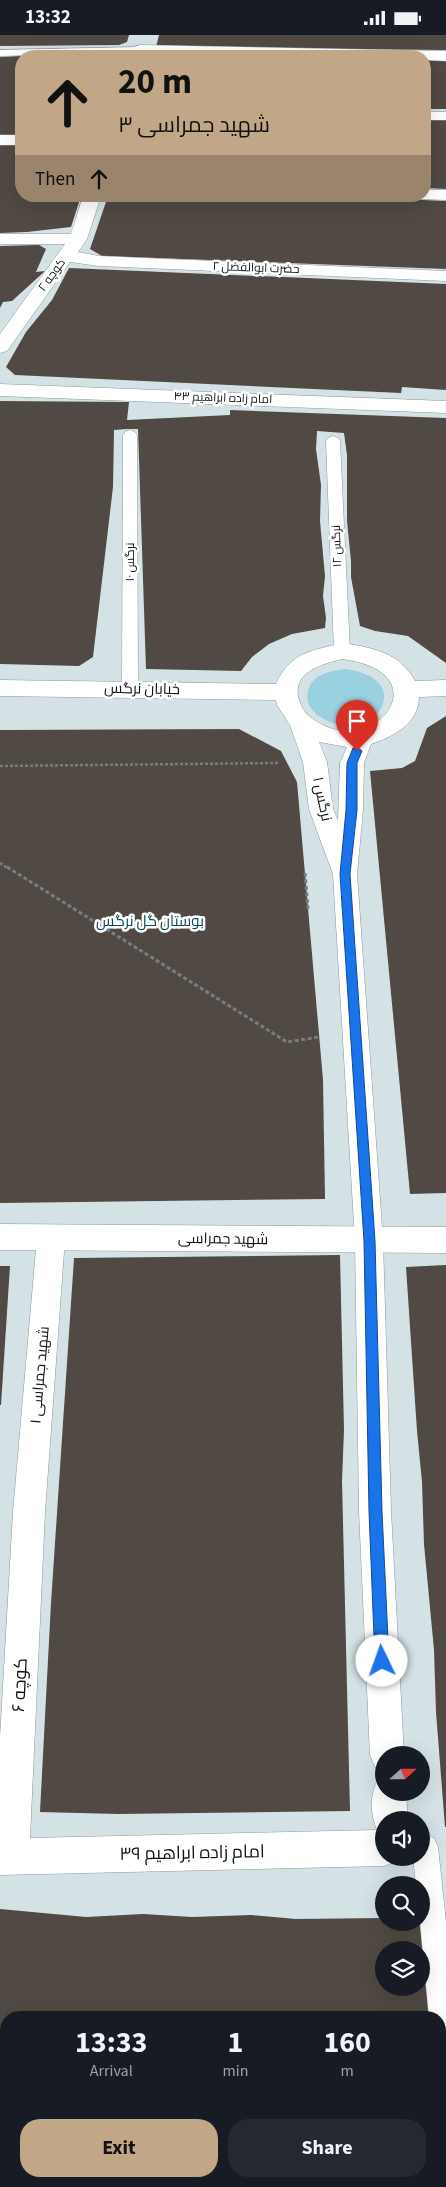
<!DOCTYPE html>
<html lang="en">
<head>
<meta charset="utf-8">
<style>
  body { margin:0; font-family:"Source Sans 3",Cairo,sans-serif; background:#242831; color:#f1f3f6; height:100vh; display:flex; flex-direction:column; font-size:19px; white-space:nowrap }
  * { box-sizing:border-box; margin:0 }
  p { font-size:16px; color:#9ea1a6 }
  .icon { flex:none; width:28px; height:28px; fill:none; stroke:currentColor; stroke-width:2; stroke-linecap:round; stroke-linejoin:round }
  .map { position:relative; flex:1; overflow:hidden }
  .side { position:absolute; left:0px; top:1976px; width:446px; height:176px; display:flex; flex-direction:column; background:#171b24; border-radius:20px 20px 0 0; box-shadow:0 5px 20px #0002 }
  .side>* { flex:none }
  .banner { position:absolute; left:15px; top:15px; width:416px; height:152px; border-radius:20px; box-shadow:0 5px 20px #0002; background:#c1a788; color:#111; overflow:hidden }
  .needle { width:32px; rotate:69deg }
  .tools { position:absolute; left:375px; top:1711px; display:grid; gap:10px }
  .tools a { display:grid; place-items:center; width:55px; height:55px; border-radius:50%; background:#171b24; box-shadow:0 5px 20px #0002; font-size:25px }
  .pin { position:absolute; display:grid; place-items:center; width:42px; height:42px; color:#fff; margin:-51px -21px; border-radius:50% 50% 50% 0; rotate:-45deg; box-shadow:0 0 5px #0007 }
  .pin .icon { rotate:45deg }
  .me { position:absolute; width:55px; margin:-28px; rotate:357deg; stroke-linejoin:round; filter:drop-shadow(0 0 4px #0008) }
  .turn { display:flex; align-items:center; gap:18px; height:105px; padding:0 20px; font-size:22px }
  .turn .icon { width:65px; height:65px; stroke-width:2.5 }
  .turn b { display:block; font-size:35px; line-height:42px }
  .then { display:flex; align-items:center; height:48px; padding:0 20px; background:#0003; gap:10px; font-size:19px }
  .eta { display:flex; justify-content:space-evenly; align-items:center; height:85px; text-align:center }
  .eta b { font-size:30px; font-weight:700; line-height:35px }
  .action { display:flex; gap:10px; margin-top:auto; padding:10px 20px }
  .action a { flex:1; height:58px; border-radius:20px; background:#c1a788; color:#111; font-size:20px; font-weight:700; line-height:58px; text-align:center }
  .action a+a { background:#242831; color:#f1f3f6 }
  .status { display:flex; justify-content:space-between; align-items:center; height:35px; padding:0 25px; background:#171b24; direction:ltr }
  .status svg { height:14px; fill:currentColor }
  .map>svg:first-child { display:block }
  .green { fill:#99d1e0 }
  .building { fill:#514943; fill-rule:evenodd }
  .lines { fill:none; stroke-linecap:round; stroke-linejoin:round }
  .service-casing { stroke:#8c989b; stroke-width:1 }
  .minor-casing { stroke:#8c989b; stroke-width:1 }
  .tertiary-casing { stroke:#8c989b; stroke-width:1 }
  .path-far1 { stroke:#757d7f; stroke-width:2.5; stroke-dasharray:3 2; stroke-linecap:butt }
  .path { stroke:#757d7f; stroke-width:3; stroke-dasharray:4 2.5; stroke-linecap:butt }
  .service { fill:#fff; fill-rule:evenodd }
  .minor { fill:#fff; fill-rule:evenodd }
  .tertiary { fill:#fff; fill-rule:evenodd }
  .route { fill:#1a73e8; stroke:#114b97 }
  .labels { text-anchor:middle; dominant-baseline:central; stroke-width:5; stroke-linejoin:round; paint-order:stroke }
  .far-street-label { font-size:12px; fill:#101415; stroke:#fff }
  .street-label { font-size:15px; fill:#101415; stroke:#fff }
  .park-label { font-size:15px; fill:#054b59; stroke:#fff }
  .near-street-label { font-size:18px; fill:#101415; stroke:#fff }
</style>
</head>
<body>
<div class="status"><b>13:32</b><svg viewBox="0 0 49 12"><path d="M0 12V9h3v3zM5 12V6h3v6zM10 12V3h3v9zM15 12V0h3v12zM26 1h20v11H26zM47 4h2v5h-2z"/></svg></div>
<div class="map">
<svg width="446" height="2152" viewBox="0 0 446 2152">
  <rect width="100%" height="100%" fill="#d5e2e5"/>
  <path class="green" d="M 346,634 C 422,645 370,716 319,681 C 301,669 305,647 323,639 C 331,636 338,635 346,634 Z"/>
  <g class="building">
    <polygon points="0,0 129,0 127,7 119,10 0,11"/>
    <polygon points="159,0 446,0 446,15 156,12"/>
    <polygon points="107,19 127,19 126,21 96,21 96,20"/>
    <polygon points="21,21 21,100 0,101 0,22"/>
    <polygon points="425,24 446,25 446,74 425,74"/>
    <polygon points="425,85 446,85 446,154 425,153"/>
    <polygon points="0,109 21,109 21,161 81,161 71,192 27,197 0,198"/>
    <polygon points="108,161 331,161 446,166 446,234 102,221 90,214"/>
    <polygon points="39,210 46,214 36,237 45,236 12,266 3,267 0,273 0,211"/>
    <polygon points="69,233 446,249 446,355 402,352 401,358 15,340 6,332 26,297 52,265"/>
    <polygon points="0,366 129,367 127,385 230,380 230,375 446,383 446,628 408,601 375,596 360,591 351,542 351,526 347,486 347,420 344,398 317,396 316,414 321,450 320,486 325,541 323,561 326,583 325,593 292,599 269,609 252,622 241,636 146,634 138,394 127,394 114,395 113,452 93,622 79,631 0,629"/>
    <polygon points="446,681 446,1158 410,1159 370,736 402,733 415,726 427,693"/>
    <polygon points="239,694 281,716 297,747 323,1045 325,1164 0,1168 0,695"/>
    <polygon points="340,1220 344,1395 342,1446 350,1776 118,1779 40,1777 51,1568 74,1223"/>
    <polygon points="446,1230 446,1792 445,1792 436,1677 434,1615 424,1509 422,1447 417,1396 406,1232"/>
    <polygon points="0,1231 10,1231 1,1370 0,1370"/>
    <path d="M 0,1874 L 86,1882 L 143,1879 L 192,1882 L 251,1880 L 296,1884 L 384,1883 L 384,1888 L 421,1888 L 427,1882 L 432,1982 L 6,1982 L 6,2146 L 440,2146 L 440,2049 L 446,2049 L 446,2152 L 0,2152 ZM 384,1915 L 421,1915 L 421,1952 L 384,1952 Z"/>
  </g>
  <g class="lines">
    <defs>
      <g id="service">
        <polygon points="140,12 146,15 144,17 0,21 0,15"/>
        <rect x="425" y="77" width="21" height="8"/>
        <polygon points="130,395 135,397 137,400 138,654 136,658 130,660 124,658 122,654 123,400 125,397"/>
        <polygon points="333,401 338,403 340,406 350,616 348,620 342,622 336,620 334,616 326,406 328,403"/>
        <polygon points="421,1799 434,1803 438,1812 446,1887 446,2028 440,2025 440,1982 429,1982 420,1888 421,1888 421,1850 416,1850 413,1822 421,1822"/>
      </g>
      <g id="minor">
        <polygon points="140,10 446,16 446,26 425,25 425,21 216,21 134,18 132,15 134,12"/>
        <rect x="0" y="100" width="21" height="10"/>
        <polygon points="425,155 446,155 446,165 419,164 417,161 425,161"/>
        <polygon points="83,161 101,161 87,204 78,217 99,221 446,236 446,246 99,231 70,227 7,316 0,318 0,299 65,209 0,209 0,199 71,199"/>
        <polygon points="0,349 446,366 446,378 0,361"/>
        <path d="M 342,608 C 371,612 401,618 415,646 L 446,645 L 446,661 L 419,662 C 419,688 393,702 371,709 L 364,728 L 363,775 L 357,839 L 383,1206 L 391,1476 L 404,1720 L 384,1720 L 384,1736 L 375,1732 L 370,1720 L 359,1476 L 355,1206 L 333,839 L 309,774 L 303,727 L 290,690 L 277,670 L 276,665 L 0,661 L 0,645 L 276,649 C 290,617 312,616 342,608 ZM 342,624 C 446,637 371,732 309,681 C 303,676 300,669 298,661 C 294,636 323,629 342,624 ZM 319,707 L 347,712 L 340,728 L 338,786 L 333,774 L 327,727 Z"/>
        <path d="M 51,1190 L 61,1194 L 65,1203 L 45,1477 L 30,1803 L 377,1795 C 370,1779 370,1762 377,1746 L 384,1743 L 384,1758 L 406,1758 L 408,1785 L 384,1785 L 384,1822 L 398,1822 L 397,1826 L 384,1831 L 0,1840 L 0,1703 L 13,1477 L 37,1203 L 41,1194 Z"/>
      </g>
      <polygon id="tertiary" points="0,1189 446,1192 446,1218 0,1215"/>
    </defs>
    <use href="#service" class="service-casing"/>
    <use href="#minor" class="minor-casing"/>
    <use href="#tertiary" class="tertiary-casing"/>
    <g class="path-far1">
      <polyline points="0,731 279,728"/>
      <polyline points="0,828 9,834"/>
    </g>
    <g class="path">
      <polyline points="7,832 287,1007 319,1002"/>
      <polyline points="305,838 308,874"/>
    </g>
    <use href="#service" class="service"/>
    <use href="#minor" class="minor"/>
    <use href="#tertiary" class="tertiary"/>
  </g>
  <polygon class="route" points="357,712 362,716 357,728 357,775 350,839 375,1206 382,1476 389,1626 387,1631 382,1633 377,1631 375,1626 369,1476 364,1206 340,839 346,775 347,728 353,713"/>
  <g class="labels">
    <g class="far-street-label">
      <text transform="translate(256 233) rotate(2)">حضرت ابوالفضل ۲</text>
      <text transform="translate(52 240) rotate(-54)">کوچه ۲</text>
      <text transform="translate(223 363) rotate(2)">امام زاده ابراهیم ۴۳</text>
      <text transform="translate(337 511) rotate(-92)">نرگس ۱۲</text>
      <text transform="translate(130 527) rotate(-90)">نرگس ۱۰</text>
    </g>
    <g class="street-label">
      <text transform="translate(142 654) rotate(1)">خیابان نرگس</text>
      <text transform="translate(322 764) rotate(78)">نرگس ۱</text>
      <text transform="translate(223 1204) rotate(1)">شهید جمراسی</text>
      <text transform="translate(40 1340) rotate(-85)">شهید جمراسی ۱</text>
    </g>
    <g class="park-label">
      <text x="150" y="886">بوستان گل نرگس</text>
    </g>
    <g class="near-street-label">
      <text transform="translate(20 1650) rotate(-87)">کوچه ۶</text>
      <text transform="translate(192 1818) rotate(-1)">امام زاده ابراهیم ۳۹</text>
    </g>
  </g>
</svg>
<div class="tools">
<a><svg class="needle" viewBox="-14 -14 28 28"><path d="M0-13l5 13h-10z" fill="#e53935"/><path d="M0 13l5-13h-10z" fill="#9ea1a6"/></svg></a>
<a><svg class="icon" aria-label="sound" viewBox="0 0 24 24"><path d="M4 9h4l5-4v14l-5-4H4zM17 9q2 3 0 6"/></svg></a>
<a><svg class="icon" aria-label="search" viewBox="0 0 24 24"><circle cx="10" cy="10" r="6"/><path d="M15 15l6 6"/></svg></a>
<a><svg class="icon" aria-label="layers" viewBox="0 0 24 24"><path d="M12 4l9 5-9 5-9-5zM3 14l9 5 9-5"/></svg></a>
</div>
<div class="pin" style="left:357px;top:716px;background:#d93025"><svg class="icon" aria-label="arrive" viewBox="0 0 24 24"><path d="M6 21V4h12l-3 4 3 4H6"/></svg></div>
<svg class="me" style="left:382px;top:1626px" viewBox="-20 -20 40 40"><circle r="19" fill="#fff"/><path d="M0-13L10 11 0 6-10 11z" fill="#1a73e8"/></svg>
<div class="banner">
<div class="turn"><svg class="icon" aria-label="ahead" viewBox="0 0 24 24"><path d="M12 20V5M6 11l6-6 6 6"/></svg><div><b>20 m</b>شهید جمراسی ۳</div></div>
<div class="then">Then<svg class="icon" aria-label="ahead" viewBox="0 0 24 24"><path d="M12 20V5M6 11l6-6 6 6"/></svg></div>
</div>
<section class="side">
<div class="eta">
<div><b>13:33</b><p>Arrival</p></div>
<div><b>1</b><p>min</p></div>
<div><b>160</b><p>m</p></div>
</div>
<div class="action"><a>Exit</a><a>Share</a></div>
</section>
</div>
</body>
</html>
